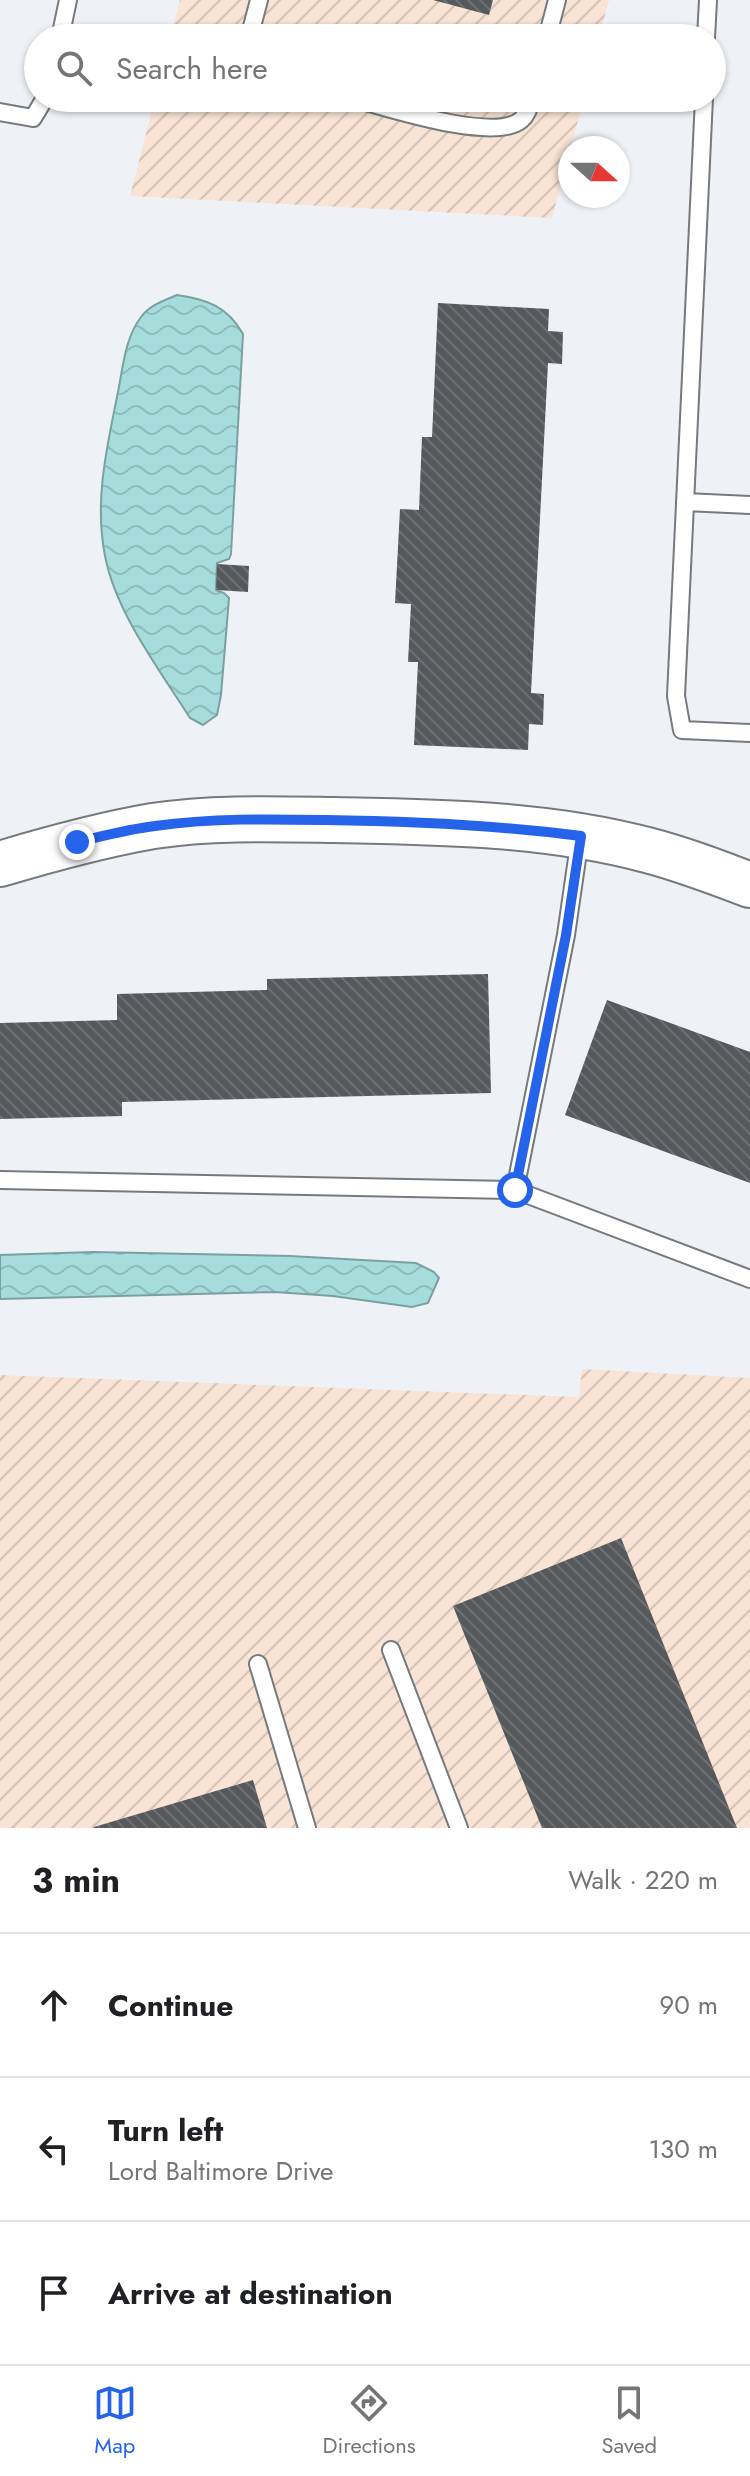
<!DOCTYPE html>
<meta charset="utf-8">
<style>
body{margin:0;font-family:Jost,sans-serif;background:#f6f6f6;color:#202124}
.compass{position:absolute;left:558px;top:136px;width:72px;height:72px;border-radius:50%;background:#fff;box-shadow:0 2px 6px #0004;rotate:111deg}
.stop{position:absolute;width:24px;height:24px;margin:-18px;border:6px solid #2563eb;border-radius:50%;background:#fff}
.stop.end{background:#2563eb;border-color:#fff;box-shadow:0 2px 8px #0008}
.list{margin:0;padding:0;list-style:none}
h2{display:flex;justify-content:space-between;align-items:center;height:104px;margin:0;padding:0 32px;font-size:34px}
h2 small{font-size:26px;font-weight:400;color:#757577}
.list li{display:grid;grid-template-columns:52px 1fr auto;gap:24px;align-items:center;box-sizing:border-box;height:144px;padding:0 32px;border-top:2px solid #e0e0e0}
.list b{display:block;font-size:30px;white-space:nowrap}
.list p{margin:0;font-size:26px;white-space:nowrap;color:#757577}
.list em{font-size:26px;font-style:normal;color:#757577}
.icon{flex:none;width:44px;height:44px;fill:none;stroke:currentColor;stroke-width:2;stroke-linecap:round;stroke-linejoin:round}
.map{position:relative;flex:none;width:750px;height:1828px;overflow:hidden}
.search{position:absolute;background:#fff;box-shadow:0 2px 6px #0004;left:24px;right:24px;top:24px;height:88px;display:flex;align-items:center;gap:20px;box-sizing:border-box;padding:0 28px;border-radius:44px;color:#757577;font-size:30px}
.sheet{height:536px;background:#fff}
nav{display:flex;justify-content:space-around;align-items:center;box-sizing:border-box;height:112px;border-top:2px solid #e0e0e0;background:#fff;font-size:22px;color:#757577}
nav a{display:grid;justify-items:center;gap:4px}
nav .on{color:#2563eb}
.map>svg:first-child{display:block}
</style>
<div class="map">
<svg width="750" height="1828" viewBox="0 0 750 1828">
<defs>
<pattern id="industrial-furrows" width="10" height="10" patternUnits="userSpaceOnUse" patternTransform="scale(2)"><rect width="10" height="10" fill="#f8e3d5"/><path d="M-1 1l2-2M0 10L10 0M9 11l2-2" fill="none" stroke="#d4c2b6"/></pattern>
<pattern id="water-waves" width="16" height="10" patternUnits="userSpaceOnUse" patternTransform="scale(2)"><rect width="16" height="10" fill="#a6dcdc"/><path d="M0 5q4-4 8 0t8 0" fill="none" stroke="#8ebcbc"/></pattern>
<pattern id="building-back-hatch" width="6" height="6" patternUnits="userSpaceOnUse" patternTransform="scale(2)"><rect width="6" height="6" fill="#55595c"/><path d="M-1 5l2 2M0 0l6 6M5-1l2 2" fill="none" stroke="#6e7173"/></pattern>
</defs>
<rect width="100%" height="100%" fill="#eef2f6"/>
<path fill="url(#industrial-furrows)" d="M180,0H609L599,38H170Z
M155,98H584L552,218L130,196Z
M582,1369L750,1378V1828H0V1375L579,1397Z"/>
<path fill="url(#water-waves)" stroke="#7aa0a1" stroke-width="2" d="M177,295C207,299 228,307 243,334L231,554L229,559L217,563L216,590L224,593L229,598L221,695L217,715L203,725L190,718C159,669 116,613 105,556C94,500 107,447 118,392C123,367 125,338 141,317C150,305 163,301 177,295Z
M93,1252L290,1256L416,1263L434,1272L439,1278L428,1303L412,1307L333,1296L275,1292L0,1299V1255Z"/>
<path fill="url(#building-back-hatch)" d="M433,0H493L489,15Z
M462,32L480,37V38H461Z
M438,303L549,309L548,331L563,332L562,364L548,363L531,693L544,694L543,725L529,724L528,750L414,745L418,662H408L411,604L395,603L400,509L419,510L422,437H432Z
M217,564L249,566L248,592L216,590Z
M488,974L491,1093L122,1102V1116L0,1119V1023L117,1020V994L267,990V979Z
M607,1000L750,1052V1183L565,1115Z
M621,1538L737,1828H542L453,1606Z
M253,1780L267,1828H94V1827Z"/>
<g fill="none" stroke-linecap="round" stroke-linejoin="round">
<g stroke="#767a7d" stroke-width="20">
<path id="service" d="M60,38L68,0
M249,38L259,0
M547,38L557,0
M706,38L708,0
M352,98C386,107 494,143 521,120C527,115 530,105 531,98
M704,98L676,696L682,730L750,733
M0,112L33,118L45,98
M685,502L750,505
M0,1180L515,1190L750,1279
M515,1190L566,935L580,838
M391,1650L459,1828
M258,1664L307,1828"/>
</g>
<g stroke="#767a7d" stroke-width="48">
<path id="secondary" d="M0,864C50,849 101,835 153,826C212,817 274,819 334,820C438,822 545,823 647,850C682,859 716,872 750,885"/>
</g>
<use href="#service" stroke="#fff" stroke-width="16"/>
<use href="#secondary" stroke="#fff" stroke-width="44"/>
</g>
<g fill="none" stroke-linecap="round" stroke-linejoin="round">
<path stroke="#2563eb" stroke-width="10" d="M77,842C103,836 129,829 155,826C211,818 269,819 325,820C411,821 495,825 581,836L566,935L515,1190"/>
</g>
</svg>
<svg class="compass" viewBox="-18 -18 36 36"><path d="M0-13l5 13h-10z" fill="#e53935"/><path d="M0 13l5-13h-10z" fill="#757577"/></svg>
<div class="stop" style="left:515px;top:1190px"></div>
<div class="stop end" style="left:77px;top:842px"></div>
<div class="search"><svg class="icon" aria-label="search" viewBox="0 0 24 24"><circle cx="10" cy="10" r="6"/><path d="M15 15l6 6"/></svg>Search here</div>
</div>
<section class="sheet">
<h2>3 min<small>Walk · 220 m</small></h2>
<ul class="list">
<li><svg class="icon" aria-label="ahead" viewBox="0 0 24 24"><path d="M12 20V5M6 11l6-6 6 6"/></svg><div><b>Continue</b></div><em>90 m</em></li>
<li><svg class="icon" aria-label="left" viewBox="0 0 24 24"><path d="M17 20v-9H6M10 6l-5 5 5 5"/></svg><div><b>Turn left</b><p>Lord Baltimore Drive</p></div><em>130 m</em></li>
<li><svg class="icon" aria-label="arrive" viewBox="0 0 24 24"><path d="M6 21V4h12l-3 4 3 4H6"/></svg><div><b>Arrive at destination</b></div></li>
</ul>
</section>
<nav>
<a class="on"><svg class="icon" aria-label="map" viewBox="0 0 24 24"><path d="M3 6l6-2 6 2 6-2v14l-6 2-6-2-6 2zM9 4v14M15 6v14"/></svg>Map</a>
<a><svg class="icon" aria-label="directions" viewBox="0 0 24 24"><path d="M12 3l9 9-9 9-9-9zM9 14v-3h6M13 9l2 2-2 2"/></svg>Directions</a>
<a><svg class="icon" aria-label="saved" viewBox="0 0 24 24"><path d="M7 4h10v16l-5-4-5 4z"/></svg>Saved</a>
</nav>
